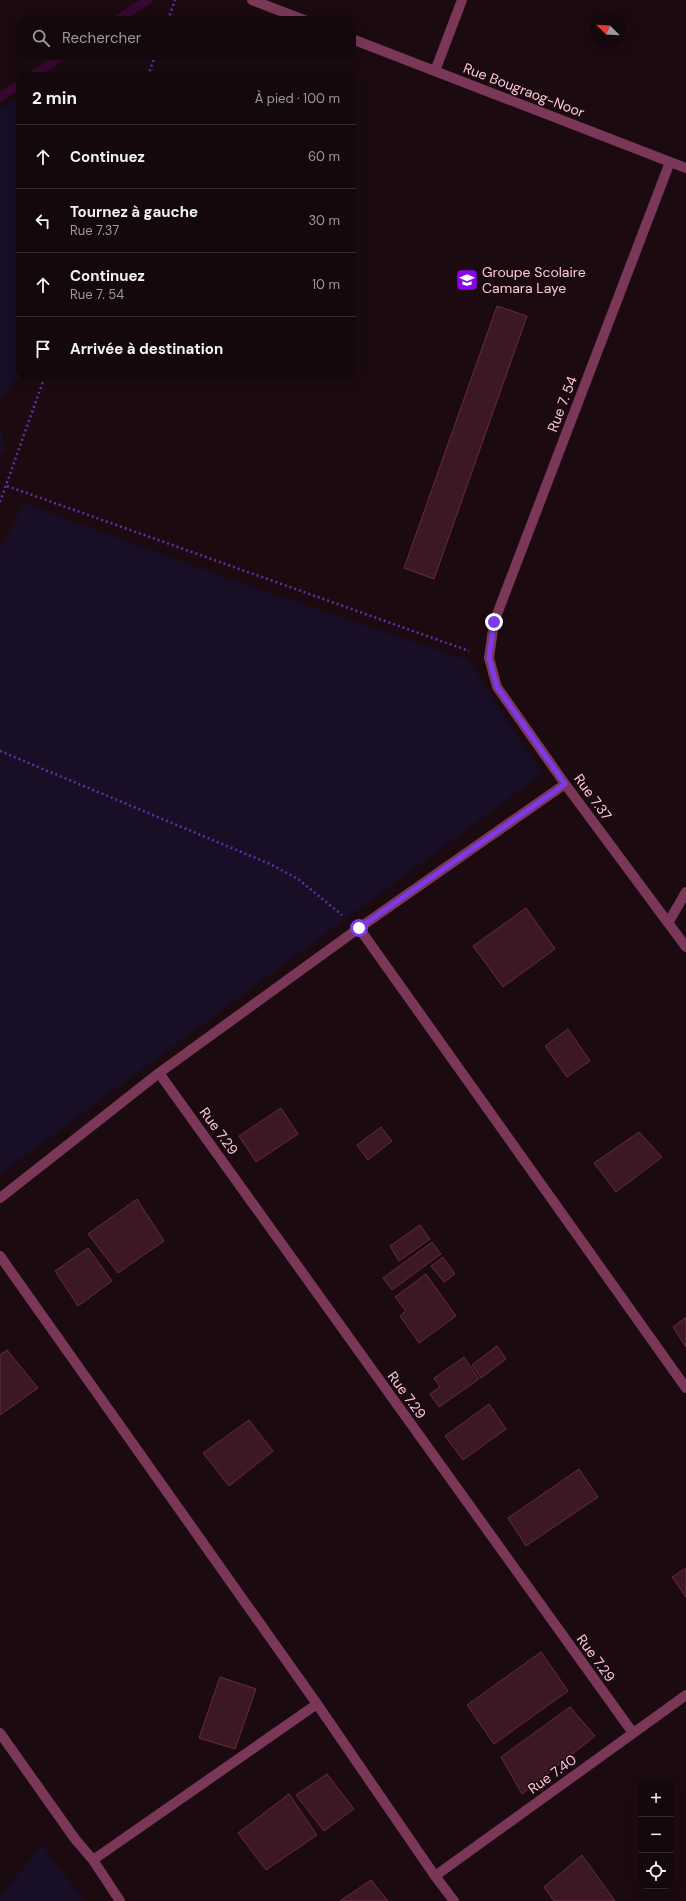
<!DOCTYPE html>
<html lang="fr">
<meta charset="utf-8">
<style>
body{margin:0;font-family:"DM Sans",sans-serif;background:#21161b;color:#f1f3f6}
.controls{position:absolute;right:12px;bottom:12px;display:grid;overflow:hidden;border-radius:8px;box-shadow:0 4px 16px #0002}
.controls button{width:36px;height:36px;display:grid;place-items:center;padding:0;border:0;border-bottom:1px solid #33292e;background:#14080d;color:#f1f3f6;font:20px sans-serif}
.compass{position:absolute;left:590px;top:12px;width:36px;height:36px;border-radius:50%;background:#14080d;box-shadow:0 4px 16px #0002;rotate:294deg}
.stop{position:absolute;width:12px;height:12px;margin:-9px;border:3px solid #7c3aed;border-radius:50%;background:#fff}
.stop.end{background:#7c3aed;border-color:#fff;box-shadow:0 1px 4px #0008}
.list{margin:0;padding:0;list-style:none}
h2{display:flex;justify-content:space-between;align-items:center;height:52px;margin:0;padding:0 16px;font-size:17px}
h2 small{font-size:13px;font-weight:400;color:#9d9a9d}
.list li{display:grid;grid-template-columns:26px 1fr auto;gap:12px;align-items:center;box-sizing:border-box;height:64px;padding:0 16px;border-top:1px solid #33292e}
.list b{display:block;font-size:15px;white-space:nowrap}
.list p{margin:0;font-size:13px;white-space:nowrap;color:#9d9a9d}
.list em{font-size:13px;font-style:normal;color:#9d9a9d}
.icon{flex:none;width:22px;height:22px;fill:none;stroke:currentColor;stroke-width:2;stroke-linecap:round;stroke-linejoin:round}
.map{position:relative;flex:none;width:686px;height:1901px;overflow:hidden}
.search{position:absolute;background:#14080d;box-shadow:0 4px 16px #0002;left:16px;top:16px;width:340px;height:44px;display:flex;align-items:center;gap:10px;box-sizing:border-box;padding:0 14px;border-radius:12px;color:#9d9a9d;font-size:15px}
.panel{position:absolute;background:#14080d;box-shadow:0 4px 16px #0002;left:16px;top:72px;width:340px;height:308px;border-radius:12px}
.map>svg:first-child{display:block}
</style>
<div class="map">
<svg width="686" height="1901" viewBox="0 0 686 1901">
<rect width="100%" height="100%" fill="#1b0b11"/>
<path fill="#180e25" d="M20,95V376L0,399V108Z
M0,423L5,451L0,455Z
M24,503L240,583L468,660L542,774L0,1174V549Z
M42,1845L84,1901H0V1897Z"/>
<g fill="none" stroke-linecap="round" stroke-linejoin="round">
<path stroke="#370931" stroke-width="9" d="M117,20L148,0
M32,76L62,56
M0,97L20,84"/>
</g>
<path fill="#3c1823" stroke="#682a3e" d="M497,306L527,316L434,579L404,568Z
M526,908L555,949L503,987L473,946Z
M568,1029L590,1061L567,1077L545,1046Z
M281,1108L298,1134L256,1162L239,1136Z
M381,1127L392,1141L368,1160L357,1145Z
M639,1132L662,1157L616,1192L594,1163Z
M137,1199L164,1241L118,1273L88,1234Z
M420,1225L430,1239L399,1261L390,1246Z
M432,1242L441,1254L392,1290L383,1278Z
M88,1248L112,1281L78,1306L55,1271Z
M443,1257L455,1274L444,1282L431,1266Z
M426,1274L456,1316L419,1343L400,1316L406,1311L395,1297Z
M686,1317V1347L673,1327Z
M497,1346L506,1359L481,1378L472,1365Z
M7,1350L38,1388L0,1415V1355Z
M464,1357L479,1379L439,1407L430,1394L440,1387L434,1378Z
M489,1404L506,1429L463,1460L445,1436Z
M249,1420L273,1451L229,1486L203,1453Z
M579,1469L598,1497L526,1546L508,1518Z
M686,1568V1597L672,1577Z
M541,1652L568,1691L494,1744L467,1705Z
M220,1677L256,1689L235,1749L199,1738Z
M570,1707L595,1736L522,1794L501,1757Z
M327,1774L354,1809L324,1831L296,1795Z
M289,1794L317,1835L266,1870L238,1833Z
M582,1855L615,1901H554L544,1887Z
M371,1880L388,1901H340Z"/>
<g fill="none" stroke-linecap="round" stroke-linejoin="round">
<path stroke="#622eaa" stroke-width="2.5" stroke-dasharray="2 3" stroke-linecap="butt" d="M168,20L175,0
M148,76L155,56
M7,486L469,651
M0,502L45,376
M0,751L270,864L298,879L342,915"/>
<path stroke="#7a3757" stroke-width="10" d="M252,0L304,20
M352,39L686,168
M435,71L462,0
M670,162L494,622L489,658L497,687L565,784L686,947
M668,923L686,892
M359,928L686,1388
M159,1073L633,1733
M0,1198L159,1073L359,928L565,784
M0,1256L317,1704L435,1876L454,1901
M0,1733L75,1839L93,1860L120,1901
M93,1860L317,1704
M435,1876L686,1695"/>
</g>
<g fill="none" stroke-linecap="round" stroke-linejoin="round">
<path stroke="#7c3aed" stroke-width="5" d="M359,928L565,784L497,687L489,658L494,622"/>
</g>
<defs>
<g id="school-square" transform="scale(1.15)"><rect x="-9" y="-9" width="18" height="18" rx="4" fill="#8a04ec" stroke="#1b0b11"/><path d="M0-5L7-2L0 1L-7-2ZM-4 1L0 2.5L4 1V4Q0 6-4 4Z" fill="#fff"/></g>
</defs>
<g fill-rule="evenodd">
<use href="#school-square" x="467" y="280"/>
</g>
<g text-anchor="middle" stroke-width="3" stroke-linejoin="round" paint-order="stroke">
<g font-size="14" fill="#fec7dd" stroke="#1b0b11">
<text transform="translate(524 90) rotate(21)" y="5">Rue Bougraog-Noor</text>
<text transform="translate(562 404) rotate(-69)" y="5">Rue 7. 54</text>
<text transform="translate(593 797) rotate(54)" y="5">Rue 7.37</text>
<text transform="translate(219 1131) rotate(54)" y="5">Rue 7.29</text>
<text transform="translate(407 1395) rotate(54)" y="5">Rue 7.29</text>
<text transform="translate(596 1658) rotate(54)" y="5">Rue 7.29</text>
<text transform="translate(552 1774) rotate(-36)" y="5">Rue 7.40</text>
</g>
<g font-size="14" fill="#fec7dd" stroke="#1b0b11" text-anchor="start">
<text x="482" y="277">Groupe Scolaire<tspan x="482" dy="16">Camara Laye</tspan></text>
</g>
</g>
</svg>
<div class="controls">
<button>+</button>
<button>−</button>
<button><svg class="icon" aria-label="locate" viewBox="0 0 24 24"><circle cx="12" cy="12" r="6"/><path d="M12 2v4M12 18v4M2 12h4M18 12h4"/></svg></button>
</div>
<svg class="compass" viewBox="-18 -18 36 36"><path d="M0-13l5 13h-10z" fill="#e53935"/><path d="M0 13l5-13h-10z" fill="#9d9a9d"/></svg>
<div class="stop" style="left:359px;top:928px"></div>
<div class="stop end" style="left:494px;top:622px"></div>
<div class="search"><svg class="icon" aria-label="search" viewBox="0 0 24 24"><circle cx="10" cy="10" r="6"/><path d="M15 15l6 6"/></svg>Rechercher</div>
<section class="panel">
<h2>2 min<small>À pied · 100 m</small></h2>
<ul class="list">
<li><svg class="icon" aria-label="ahead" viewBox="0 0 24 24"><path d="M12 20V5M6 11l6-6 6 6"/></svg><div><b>Continuez</b></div><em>60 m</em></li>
<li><svg class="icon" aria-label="left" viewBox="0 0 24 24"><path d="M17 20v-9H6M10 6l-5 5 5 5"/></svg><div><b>Tournez à gauche</b><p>Rue 7.37</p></div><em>30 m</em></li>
<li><svg class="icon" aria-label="ahead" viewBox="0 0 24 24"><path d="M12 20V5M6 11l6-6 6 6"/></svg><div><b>Continuez</b><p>Rue 7. 54</p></div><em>10 m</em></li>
<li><svg class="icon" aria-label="arrive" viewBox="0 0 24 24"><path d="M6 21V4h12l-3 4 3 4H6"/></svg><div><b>Arrivée à destination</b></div></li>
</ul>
</section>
</div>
